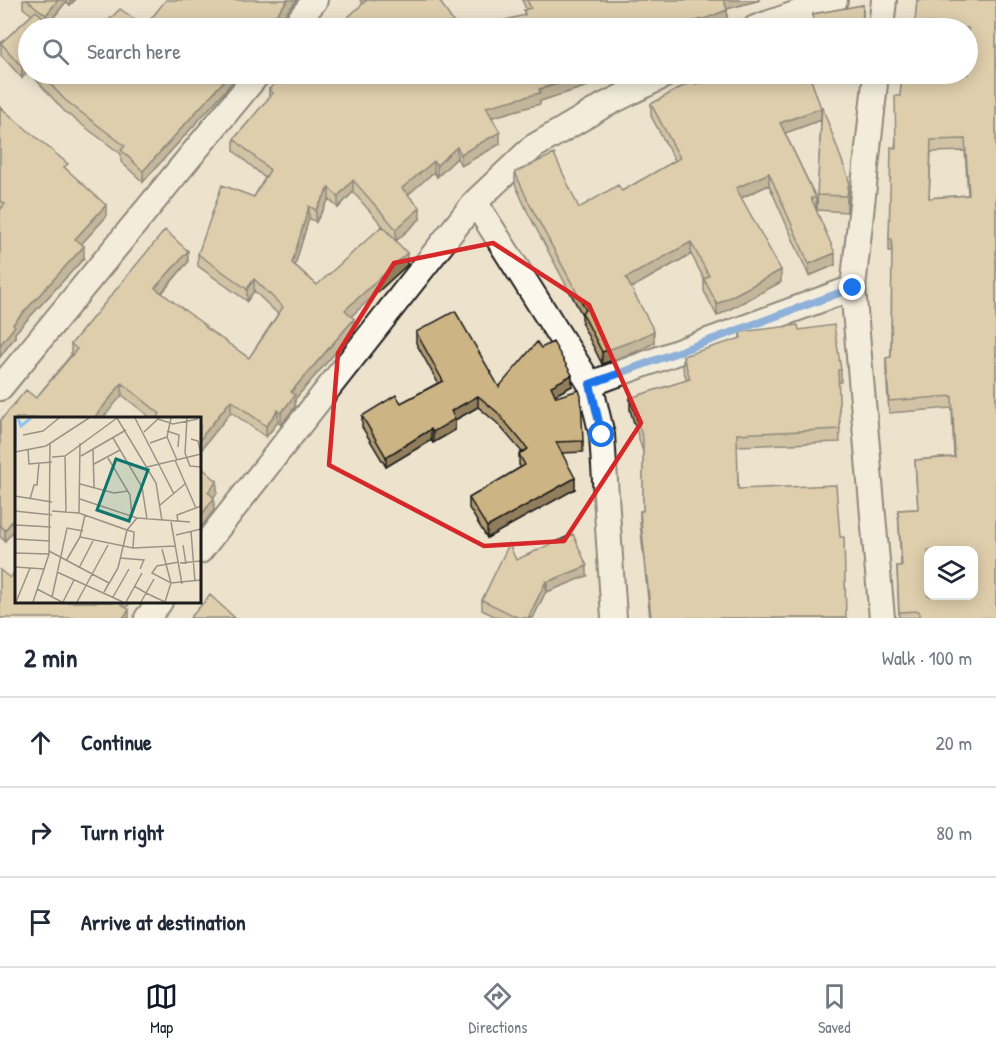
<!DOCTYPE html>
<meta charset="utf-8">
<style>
body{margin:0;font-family:"Patrick Hand",sans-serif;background:#f6f6f7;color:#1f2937}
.controls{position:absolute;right:18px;bottom:18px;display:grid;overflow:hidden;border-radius:12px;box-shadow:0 3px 15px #0003}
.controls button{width:54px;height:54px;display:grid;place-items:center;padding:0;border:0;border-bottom:2px solid #e0e1e3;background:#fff;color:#1f2937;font:30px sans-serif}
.stop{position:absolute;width:18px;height:18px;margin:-14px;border:4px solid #1a73e8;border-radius:50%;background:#fff}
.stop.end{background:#1a73e8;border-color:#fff;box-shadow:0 2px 6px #0008}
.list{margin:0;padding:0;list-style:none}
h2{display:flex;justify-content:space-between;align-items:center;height:78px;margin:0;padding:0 24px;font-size:26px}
h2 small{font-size:20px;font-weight:400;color:#747a83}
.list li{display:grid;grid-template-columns:39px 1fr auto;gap:18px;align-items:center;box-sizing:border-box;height:90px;padding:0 24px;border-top:2px solid #e0e1e3}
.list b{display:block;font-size:22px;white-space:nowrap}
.list em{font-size:20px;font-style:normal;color:#747a83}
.icon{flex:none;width:33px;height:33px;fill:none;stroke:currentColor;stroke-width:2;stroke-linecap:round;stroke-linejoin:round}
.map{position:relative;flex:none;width:996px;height:618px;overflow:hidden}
.search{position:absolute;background:#fff;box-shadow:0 3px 15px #0003;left:18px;right:18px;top:18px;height:66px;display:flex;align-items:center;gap:15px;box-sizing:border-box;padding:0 21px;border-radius:33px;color:#747a83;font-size:22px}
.sheet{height:348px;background:#fff}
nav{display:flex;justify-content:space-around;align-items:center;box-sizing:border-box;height:84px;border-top:2px solid #e0e1e3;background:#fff;font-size:16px;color:#747a83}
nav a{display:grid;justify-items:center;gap:3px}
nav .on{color:#111827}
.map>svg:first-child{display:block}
</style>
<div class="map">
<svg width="996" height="618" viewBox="0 0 996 618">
<rect width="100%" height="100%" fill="#ede3cd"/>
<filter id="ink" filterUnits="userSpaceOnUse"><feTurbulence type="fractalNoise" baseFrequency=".0167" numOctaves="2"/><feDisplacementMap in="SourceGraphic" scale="12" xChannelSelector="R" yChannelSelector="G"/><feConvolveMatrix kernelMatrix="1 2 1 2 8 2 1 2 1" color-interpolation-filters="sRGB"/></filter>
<g filter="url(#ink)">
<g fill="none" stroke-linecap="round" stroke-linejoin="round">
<g stroke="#1c1c1c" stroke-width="28">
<path id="minor" d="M293,28L315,0
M755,28L835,0
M881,28L884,0
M876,74L853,288L882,618
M475,202L590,384L602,435L614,618
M590,384L853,288
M0,388L258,74
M200,551L475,202L533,147L603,106L667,74
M147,618L160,602"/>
</g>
<use href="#minor" stroke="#fbf7ec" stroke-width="24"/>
</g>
<path fill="#b09b72" stroke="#1c1c1c" stroke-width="1.5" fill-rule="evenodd" d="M23,0H75L70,5L66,2L49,23L28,28L22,78L1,55V43L32,15L23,8Z
M360,0H439L363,5Z
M522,0H760L727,9V21L524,15V10L526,9Z
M917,0H996V618H899L897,566H901L898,510L918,509L915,460L954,457L952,408L889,413L886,370V358L891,357L892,251H889V239L895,148L900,96L968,74V28H915ZM965,151L968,195L929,198L931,152Z
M863,5V28H813V14Z
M31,74H239L224,92L143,182L121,162V154L65,112Z
M718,74H809L821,117L849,196L847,212L817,210L821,120L785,133L816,198V209L835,265L809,276L769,185L741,198L781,282L717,316L704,291V279L691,254L631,288L654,343L638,351L602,364L582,324V315L528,213L515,184V172L579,208L622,191L675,161L651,116V104Z
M591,78V85L540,101V104L491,117L500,144L461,166L457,158L437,177L434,172L408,194L420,219L396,241L353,192L338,208L329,199L316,222L309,218L295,265L317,285L407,265L351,316L354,331L295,399V407L281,425L278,422L266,437L231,412L204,446L200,453V418H151L122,395L16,418L5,541L0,537V421L36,398L71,355V344L188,262L162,293L206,328L249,358L278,314L254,291L247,301L198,266V254L254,197L265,178L234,151V139L269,98V89Z
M0,107L68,171L106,217L81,244L84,258L15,333V337L0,357Z
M799,330L841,370V382H838L840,442L737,446L738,489L846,618H650L640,523V511H643V452L630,410V398L687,380L683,369V356L740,339V332Z
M416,332L499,387L541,348L572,386L555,395L583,441V452L562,453L575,489L487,538L469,508V498L521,467L519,465V454L522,452L497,423L478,407L455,420V430L433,443L431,440L386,467L362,427V416L401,403L438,383L416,343Z
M516,560L587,576L547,592L546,591L533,618H498L482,610V600Z"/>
<path fill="#907e5c" stroke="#1c1c1c" stroke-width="1.5" d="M58,0H66V2L46,26V15Z
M70,0H75L70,5Z
M288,0H297L274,28H265Z
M723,0H760L723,10Z
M727,10V21L710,28H668Z
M28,61V72L22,78V67Z
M230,74H239L224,92L143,182V171Z
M588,74H606L591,78V85L540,101V104L486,119V107Z
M821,108V120L780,135V123Z
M500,132V144L461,166V154Z
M457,147V158L437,177V165Z
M434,161V172L402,200V188Z
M769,173V185L736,200V188Z
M353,180V192L338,208V196Z
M849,180V196L847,212V196Z
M329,188V199L316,222V210Z
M106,205V217L75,251V239Z
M309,206V218L292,275V263Z
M420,208V219L396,241V229Z
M691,242V254L626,291V278Z
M84,246V258L15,333V337L0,357V345L13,324Z
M188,251V262L155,300V288Z
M407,253V265L345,322V310Z
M835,253V265L809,276V264Z
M781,270V282L717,316V304Z
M254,279V291L247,301V289Z
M354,319V331L295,399V407L281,425V413L291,392Z
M654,331V343L638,351L602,364V352Z
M572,375V386L551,397V386Z
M122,383V395L103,418H94Z
M478,396V407L455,420V430L433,443V432L451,411Z
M231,400V412L204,446L200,453V441L204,434Z
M278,410V422L266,437V426Z
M431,429V440L386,467V457Z
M575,478V489L487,538V527Z
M217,481V493L208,504V492Z
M214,498V510L200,529V517Z
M16,516V528L5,541V530Z
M587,566V576L547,592V582Z
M546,581V591L533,618H528Z
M122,602H131L121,615V604Z
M129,610V618H123Z"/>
<path fill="#cdb484" stroke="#1c1c1c" stroke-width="1.5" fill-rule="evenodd" d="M27,0H58L46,15Z
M166,0H288L265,28H101L120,9L145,26Z
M367,0H439L457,28H336Z
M527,0H724L727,10L707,18L668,28H474L525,15L524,10L531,8Z
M917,0H996V618H919V611L899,612L897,566H902L898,510L918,509L915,460L955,457L952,396L889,401L886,358L891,357L892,239H889L891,147L896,148L895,96H900L902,74H968V28H960L961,26L915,22ZM965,139L969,195L929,198L931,140ZM928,550H974V596H928Z
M863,5L862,28H815L813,14Z
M36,11L55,28H28V61L22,67L1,43Z
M41,74H230L143,171L121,150L125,146L65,100Z
M286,74H588L539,89L540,93L486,107L500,132L461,154L457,147L437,165L434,161L402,188L420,208L396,229L353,180L338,196L329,188L316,210L309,206L292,263L317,285L382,226L407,253L345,310L354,319L291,392L295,395L281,413L278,410L266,426L231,400L204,434L200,441V418H157L160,414L122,383L94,418H16V516L5,530L0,525V421L26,390L36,398L77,349L71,344L165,230L188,251L155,288L206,326L205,327L249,358L283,307L254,279L247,289L198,254L222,185L254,197L270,170L234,139L273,93L269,89Z
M718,74H809L821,108L780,123L816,198H811L835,253L809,264L769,173L736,188L781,270L717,304L704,279L709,276L691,242L626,278L654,331L638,339L602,352L582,312L586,310L528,201L515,172L554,154L579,208L618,185L622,191L680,158L651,104L694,80L696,84Z
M822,106L849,180L847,196L817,195Z
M0,107L68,164L64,167L106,205L75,239L84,246L13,324L15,326L0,345V210L5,204L0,200Z
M455,311L499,387L537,342L541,348L553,342L572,375L551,386L556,397L579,390L581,396L583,441L556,442L575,478L487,527L469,498L525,465L519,454L528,449L497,412L478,396L451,411L455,419L433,432L431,429L386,457L362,416L396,395L401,403L443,381L416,332Z
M798,325L799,330L834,325L841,370H838L840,429L737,434L738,489L836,485L840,537H844L846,618H651L640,511H643V439L630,398L690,379L683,356L741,338L740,332Z
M200,466L217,481L208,492L214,498L200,517Z
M573,534L587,566L547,582L546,581L528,618H519L482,600L509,544L516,560Z
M0,570L10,578L16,570V602H122L121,604L129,610L123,618H0Z
M210,595L235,618H190Z"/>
</g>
<g fill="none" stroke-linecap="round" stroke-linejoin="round" filter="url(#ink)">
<path stroke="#1a73e8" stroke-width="8" d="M602,435L590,384L853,288"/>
</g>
<path d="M0 0H996V618H0ZM493,243L589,305L641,423L564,541L484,546L329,465L338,353L394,263Z" fill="#ede3cd" fill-opacity=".55" fill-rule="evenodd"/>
<path fill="none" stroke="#d62828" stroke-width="4.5" stroke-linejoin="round" d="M493,243L589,305L641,423L564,541L484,546L329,465L338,353L394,263Z"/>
<g transform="translate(15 417)">
<rect width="186" height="186" fill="#ede3cd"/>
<path fill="none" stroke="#90c3ed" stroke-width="3" d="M3,1L6,9L16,1M0,9V31"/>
<path fill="none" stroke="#999386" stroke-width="1.5" d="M102,1L141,66L147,104M120,1L159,77M156,1L152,20L162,43M172,1L170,36L175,49L186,50M143,2L158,7L183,2M152,14L164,18L163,30M129,15L144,1M8,18L28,14L44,1M98,21L127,70L132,102M176,22L183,24L186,37M135,26L152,20M78,32L79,70M13,33L14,47L37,45M0,35L31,29L74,1M50,39L51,95M66,39L111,13M37,40L50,39L102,1M93,41L115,78L117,99M160,43L181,91M79,47L105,33M132,50L186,37M65,67L99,76L113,74M0,79L37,85M15,82L19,68H22L24,46M65,82L122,101L175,105M145,88L170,67M0,94L37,98M37,94L64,96L112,113L122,101M64,96L65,26M70,98L65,120L118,131L160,129M156,105L167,167M163,105L162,98L186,89M0,108L36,110M176,114L180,165M161,118L186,112M0,122L35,124M168,128L171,147M147,132L156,166L150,185M34,134L94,166M0,136L34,137M105,141L129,143L125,152M51,144L65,120M164,145L142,149L137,156L156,166L186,163M165,146L186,144M0,150L30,152M64,151L78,124M42,155L108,185M119,169L131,176L139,162M22,172L47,185M89,175L103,151L112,113L119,115L118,131M37,180L52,111L68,114M98,180L114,152M1,185L15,151M18,185L34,137L35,26M48,185L59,163M62,185L93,128M111,185L127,156M126,185L131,176L150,185"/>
<path fill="#0f766e" fill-opacity="0.15" stroke="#0f766e" stroke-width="3" d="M101,42L133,53L114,104L82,93Z"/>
<rect width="186" height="186" fill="none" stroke="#1c1c1c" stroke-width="3"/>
</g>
</svg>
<div class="controls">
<button><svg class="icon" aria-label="layers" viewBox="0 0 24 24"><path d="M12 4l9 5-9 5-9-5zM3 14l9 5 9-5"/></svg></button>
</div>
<div class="stop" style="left:602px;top:435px"></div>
<div class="stop end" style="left:853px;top:288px"></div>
<div class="search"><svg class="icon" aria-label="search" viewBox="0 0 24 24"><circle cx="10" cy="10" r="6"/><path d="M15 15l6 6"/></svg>Search here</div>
</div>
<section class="sheet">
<h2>2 min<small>Walk · 100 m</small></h2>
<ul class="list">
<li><svg class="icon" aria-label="ahead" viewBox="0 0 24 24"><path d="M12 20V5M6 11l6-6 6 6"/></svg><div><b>Continue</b></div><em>20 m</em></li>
<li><svg class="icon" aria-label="right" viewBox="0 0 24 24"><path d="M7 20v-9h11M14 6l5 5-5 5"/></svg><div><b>Turn right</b></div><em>80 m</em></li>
<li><svg class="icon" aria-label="arrive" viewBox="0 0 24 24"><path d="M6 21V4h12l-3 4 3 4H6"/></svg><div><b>Arrive at destination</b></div></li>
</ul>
</section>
<nav>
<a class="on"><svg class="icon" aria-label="map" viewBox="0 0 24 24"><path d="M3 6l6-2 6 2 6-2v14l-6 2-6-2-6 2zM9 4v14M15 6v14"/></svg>Map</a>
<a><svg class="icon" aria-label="directions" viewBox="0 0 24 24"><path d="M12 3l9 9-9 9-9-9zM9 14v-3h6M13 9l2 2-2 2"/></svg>Directions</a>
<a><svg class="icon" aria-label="saved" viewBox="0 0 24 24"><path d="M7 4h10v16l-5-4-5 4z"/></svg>Saved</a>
</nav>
